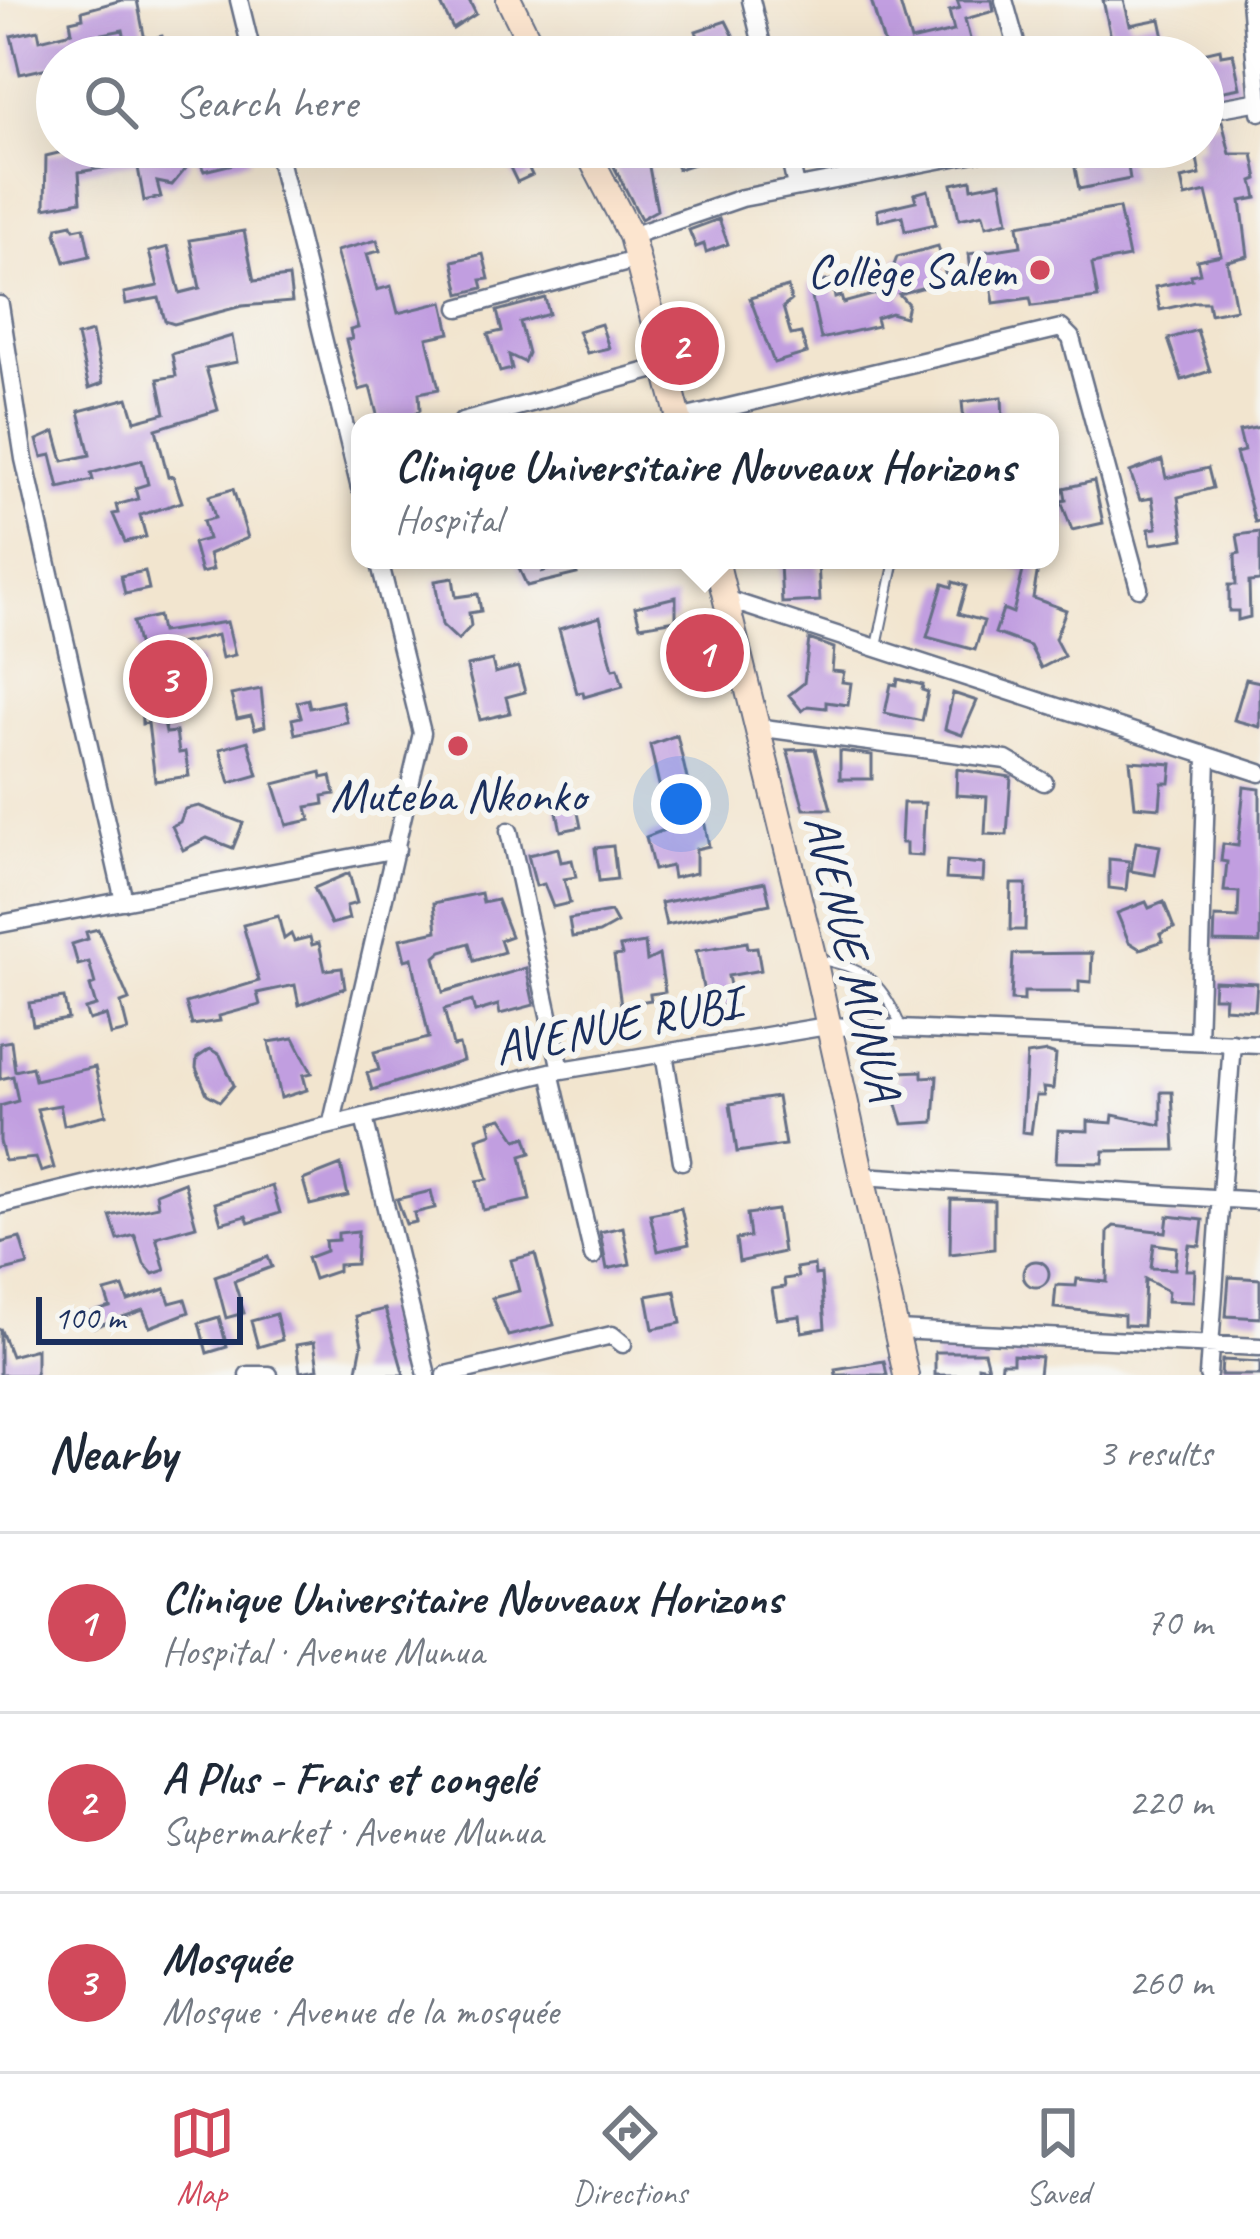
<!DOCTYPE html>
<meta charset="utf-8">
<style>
body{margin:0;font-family:Caveat,sans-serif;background:#f2f2f3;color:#1f2937}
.scale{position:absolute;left:36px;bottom:30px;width:207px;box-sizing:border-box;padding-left:12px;border:6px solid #1b2f5e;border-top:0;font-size:33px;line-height:42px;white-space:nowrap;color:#1b2f5e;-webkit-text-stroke:9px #f6f6f2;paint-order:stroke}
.you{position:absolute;left:681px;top:804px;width:42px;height:42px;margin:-30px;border:9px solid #fff;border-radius:50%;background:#1a73e8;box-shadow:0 0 0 18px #1a73e833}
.badge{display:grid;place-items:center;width:78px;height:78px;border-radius:50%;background:#d1495b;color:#fff;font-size:39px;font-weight:700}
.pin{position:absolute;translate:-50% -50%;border:6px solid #fff;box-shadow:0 3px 12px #0006}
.popup{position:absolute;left:351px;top:413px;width:708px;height:156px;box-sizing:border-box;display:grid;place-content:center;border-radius:24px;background:#fff;filter:drop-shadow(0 3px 9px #0005);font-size:39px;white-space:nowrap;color:#747a83}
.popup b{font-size:45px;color:#1f2937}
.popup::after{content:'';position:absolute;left:50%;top:100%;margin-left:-24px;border:24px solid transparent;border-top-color:#fff}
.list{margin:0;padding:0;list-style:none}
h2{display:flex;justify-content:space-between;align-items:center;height:156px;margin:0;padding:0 48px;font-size:51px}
h2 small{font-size:39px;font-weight:400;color:#747a83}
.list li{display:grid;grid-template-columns:78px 1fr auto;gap:36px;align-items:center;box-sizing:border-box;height:180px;padding:0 48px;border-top:3px solid #e0e1e3}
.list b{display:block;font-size:45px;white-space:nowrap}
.list p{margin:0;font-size:39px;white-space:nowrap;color:#747a83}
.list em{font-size:39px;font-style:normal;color:#747a83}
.icon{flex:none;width:66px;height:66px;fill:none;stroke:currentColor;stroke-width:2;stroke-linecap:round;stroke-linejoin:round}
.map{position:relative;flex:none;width:1260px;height:1375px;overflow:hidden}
.search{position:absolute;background:#fff;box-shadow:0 12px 48px #0002;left:36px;right:36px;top:36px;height:132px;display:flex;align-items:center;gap:30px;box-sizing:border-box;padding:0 42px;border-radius:66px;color:#747a83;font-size:45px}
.sheet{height:696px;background:#fff}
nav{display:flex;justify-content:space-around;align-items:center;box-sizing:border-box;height:168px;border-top:3px solid #e0e1e3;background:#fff;font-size:33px;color:#747a83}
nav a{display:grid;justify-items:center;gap:6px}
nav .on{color:#d1495b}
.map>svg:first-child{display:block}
</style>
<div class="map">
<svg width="1260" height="1375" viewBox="0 0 1260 1375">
<rect width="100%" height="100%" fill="#f6f6f2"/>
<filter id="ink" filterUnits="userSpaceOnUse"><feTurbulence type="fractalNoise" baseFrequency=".00833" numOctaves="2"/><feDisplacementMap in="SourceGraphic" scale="24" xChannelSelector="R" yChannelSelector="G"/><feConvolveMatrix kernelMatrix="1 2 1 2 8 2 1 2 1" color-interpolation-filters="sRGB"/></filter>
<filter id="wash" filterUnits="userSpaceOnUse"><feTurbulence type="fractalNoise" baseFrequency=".004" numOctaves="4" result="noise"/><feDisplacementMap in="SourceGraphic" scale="48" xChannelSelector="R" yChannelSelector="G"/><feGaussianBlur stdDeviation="2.7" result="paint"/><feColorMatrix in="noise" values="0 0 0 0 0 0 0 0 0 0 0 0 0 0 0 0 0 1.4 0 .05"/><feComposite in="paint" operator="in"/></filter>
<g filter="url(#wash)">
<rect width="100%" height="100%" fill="#f2e5cf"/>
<g id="blocks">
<path fill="#c19ee0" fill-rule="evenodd" d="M122,0H137L145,40L162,36L167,57H129L123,30L98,35L102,53L57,57V66L20,74L11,36L38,30L40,40L72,32L70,21L83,18L82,11Z
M439,0H469L476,14L453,29Z
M871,0H899L911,41L954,31L949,11L960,8L957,0H992L994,11L965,19L973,51L947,57H888Z
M1103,0H1124L1130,25L1160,19L1164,38L1114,52Z
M726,21L734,37L702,48L696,31Z
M1220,49L1221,55L1233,53L1240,88L1203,95V53Z
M1222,121L1230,154H1253L1258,179L1253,181L1257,198L1241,201L1248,256L1227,261L1236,309L1210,314L1208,302H1195L1160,310L1155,287L1192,279L1191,275L1200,273L1197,260L1221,255L1206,192L1185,197L1181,179L1200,175L1195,147H1203V125Z
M83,147H165L192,161L172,185L157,182L161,197L144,201L137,162L79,172L81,201L45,208L46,156Z
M193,147H246L250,160L204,171Z
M510,147H518L532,175L517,182L502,151Z
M604,147H627L635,163L647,156L657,210L641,219Z
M671,147H705L709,159L678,169Z
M1125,148L1130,179L1079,189L1073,157Z
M971,180L972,188L1001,182L1008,221L986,226L983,214L959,219L952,184Z
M928,190L936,224L905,231L902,216L879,221L877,210L916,201L914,194Z
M1119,208L1129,257L1092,264L1098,298L1032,306L1030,298L994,303L990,278L983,270L971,272L969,254L1021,246L1018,225Z
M719,219L728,244L706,252L704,244L696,247L689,230Z
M72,224L74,229L84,227L90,256L65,262L56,234L58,227Z
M244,231L254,281L289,277L292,302L242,306L174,324L165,321L159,298L126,304L124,293L158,286L149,252L168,247L180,293L200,288L190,240Z
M377,240L380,251L367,254L377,290L391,286L398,313L443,302L450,333L427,338L439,389L419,393L420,410L413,415L379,422L370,387L359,390L350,356L346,340L352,339L350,330L358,328L336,251Z
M938,246L947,281L899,294L908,304L905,317L891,313L876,318L878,326L821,339L809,284L832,280L835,298L841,296L843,303L884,292L897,257Z
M483,254L489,279L481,280L483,288L460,294L453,261Z
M788,287L791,301L783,307L791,335L801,333L807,353L774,363L750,298Z
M545,298L549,314L520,322L528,353L524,362L509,355L512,369L500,372L488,334L502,331L497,311Z
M601,324L609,348L587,353L578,331Z
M1197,330L1210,371L1182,380L1168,339Z
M92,332L103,383L89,388L77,336Z
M232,336L237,362L206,368L218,410L156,429L168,477L173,476L182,502L140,515L146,537L125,542L113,514L118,513L116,505L138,499L135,488L148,484L142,460L91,473L93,480L59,488L51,455L42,457L37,440L55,432L63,461L90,455L79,411L128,398L135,421L165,413L158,379L176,376L172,354Z
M1002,397L1003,422H964L962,402Z
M1260,427V521L1255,522L1236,453L1244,451L1239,431Z
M1162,460L1166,478L1208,468L1213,488L1178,497L1184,539L1151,544L1149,529L1157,528L1152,498L1140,500L1130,472Z
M1094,481L1103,523L1072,530L1061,501L1066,500L1064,488Z
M233,489L248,538L209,554L213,570L201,573L193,543L208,539L203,521L215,518L209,496Z
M1260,532V581L1249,582L1250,617L1238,620V611H1229V585H1236L1235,554L1240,553L1237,535Z
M515,560H553L544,571L574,563L577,574L527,586Z
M997,560L1039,562L1033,598L1066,610L1055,639L1064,656L1041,668L1030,646L995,633L1003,609L1013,613L1023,571Z
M818,561L820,601L782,603L780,563Z
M145,571L149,589L125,594L121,576Z
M453,578L456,597L478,594L481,611L469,613L471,626L458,640L442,625L435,581Z
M953,582L966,586L958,614L984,621L975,650L927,637L943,584L952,587Z
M676,597V620L640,626L635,607Z
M158,616L161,632L227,622L235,655L222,658L217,635L140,653L133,622Z
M600,617L613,669L618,668L623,686L584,697L583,692L577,693L559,629Z
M809,639L834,648L832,671L844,672L842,682L851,683L848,705L826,702V708L808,706L802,711L789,695L804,683Z
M199,660L200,702H160L166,733L176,732L179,753L185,752L189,776L155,781L148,723L142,724L140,661Z
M492,660L495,673L518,667L525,692L506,697L510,713L480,720L467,666Z
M898,679L923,685L922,690L928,692L922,721L885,713L891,684L897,685Z
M1246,679L1260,682V727L1234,720Z
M261,689L265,726L255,729L251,716L237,719L231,695Z
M953,693L977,701L962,735L945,729Z
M308,699L310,708L342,701L347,722L295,734L292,719L301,717L297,702Z
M677,735L688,783L660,789L650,745Z
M248,741L258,775L230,783L220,749Z
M815,749L821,772L831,809H804L787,750Z
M840,751L872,755V779H840Z
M1130,761L1172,764L1170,783H1162L1160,808L1135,806Z
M957,769L1011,777L1007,835L985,834L987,797L956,795Z
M321,772L322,778L331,776L335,794L323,796L324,804L307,807L310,820L287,825L274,784Z
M1244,787L1260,789V943L1214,942L1215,917L1238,918L1239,892L1224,891L1227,862L1221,861L1223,844L1238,846Z
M576,803L581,827L561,831L556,807Z
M903,803H925L922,856L906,855V843H901Z
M199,806L243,823L233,848L207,838L183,850L172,826L180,822L185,809Z
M703,815L709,846L696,849V873L673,878L671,866L654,870L646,837Z
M1136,842L1160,846L1155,875L1131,871Z
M613,846L617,879L599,881L595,848Z
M558,848L561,862L572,860L576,877L564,879L570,903L553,907L544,884L536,886L528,855Z
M1109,859L1129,861L1126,890L1109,888Z
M947,861L984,864L983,881L946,879Z
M349,873L357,903L346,906L349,919L331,924L314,888Z
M765,882L770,904L666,925L661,903Z
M1011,884H1026L1025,930H1010Z
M481,893L483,903L497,900L511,936L500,940L504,952L474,961L469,943L442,951L435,957L443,992L526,968L534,1005L500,1014L498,1005L475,1012L472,1001L444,1009L453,1046L459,1045L463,1061L372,1090L367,1073L379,1070L374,1052L429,1038L412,958L405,960L400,939L437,931L434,903Z
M1146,902L1149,908L1164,902L1174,928L1160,934L1163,941L1140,949L1129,942L1117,913Z
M611,912L617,923L599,933L572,937L569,919Z
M278,916L284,939L291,934L294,941L310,937L312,945L319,943L325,970L342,968L345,988L299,1005L295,985L257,993L260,1005L219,1016L220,1021L192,1025L186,1003L259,981L243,925Z
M98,929L129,1000L121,1003L128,1031L111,1035L106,1015L89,1020L85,1009L96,1006L90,986L95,984L89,962L78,965L72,944L88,939L86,932Z
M747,942L748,948L757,947L761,970L728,976L734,1004L707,1009L696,951Z
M645,943L647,961L659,955L665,992L650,994L651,1000L621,1005L614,956L622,955L620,947Z
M1092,953L1091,982L1079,981V992H1024V1001L1011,1000L1013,954Z
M1214,981L1257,983L1255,1010L1224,1008L1225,997H1213Z
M64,998L68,1019L33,1025L29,1003Z
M294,1038L312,1073L303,1075L307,1090L281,1098L269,1042Z
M11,1041L15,1071L32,1067L35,1080L95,1067L106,1115L64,1125L60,1105L37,1109L54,1168L41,1172L36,1158L5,1161L0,1141V1106L18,1101L13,1076L0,1079V1043Z
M210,1049L220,1055L234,1085L220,1101L207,1094L196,1068L197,1058Z
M1047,1052L1056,1055L1053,1089L1043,1088L1044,1096H1036L1031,1133L1022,1132L1027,1055Z
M922,1071V1077L937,1076L934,1122L903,1124L891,1085H900L899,1072Z
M1161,1092H1172L1175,1150L1104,1151L1103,1163L1056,1162L1058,1130L1088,1131V1121L1112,1123L1113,1115L1161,1125Z
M777,1097L785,1145L737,1152L730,1104Z
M502,1118L517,1140L526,1137L531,1153L521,1156L530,1200L483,1210L477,1181L488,1179L477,1138L492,1133L489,1121Z
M341,1165L348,1196L310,1205L303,1180Z
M184,1182L196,1226L156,1237L165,1270L153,1274L144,1264L135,1235L118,1240L110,1216L158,1206L156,1193Z
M272,1186L280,1213L249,1223L246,1216L221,1223L215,1203Z
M431,1191L435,1208L414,1213L416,1222L406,1224L397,1199Z
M951,1199L994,1200V1249L950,1254Z
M681,1208L689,1244L658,1251L650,1214Z
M777,1210L783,1252L739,1262L736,1239L750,1237L747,1214Z
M1168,1216L1203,1220L1200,1246L1189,1245L1186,1270H1195L1193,1302L1167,1301L1168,1291L1145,1279L1143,1326L1124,1325V1315L1054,1308L1056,1285L1076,1286L1077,1279L1107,1282L1108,1231L1114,1226L1166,1232ZM1154,1244L1177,1247L1175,1269L1151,1268Z
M623,1227L630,1264L607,1269L600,1232Z
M358,1231L356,1264L338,1265V1271L314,1279L307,1258L326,1251L325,1241L338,1240V1233Z
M20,1238L28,1265L0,1272V1243Z
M535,1254L554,1325L508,1336L492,1298L519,1291L511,1260Z
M268,1257L272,1267L234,1281L244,1313L226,1318L215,1276Z
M1023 1274a13 13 0 1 1 26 0a13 13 0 1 1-26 0Z
M814,1265L815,1275L821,1274L825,1328L802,1332L800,1316L777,1319L772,1289L785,1287L784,1279L798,1277L796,1268Z
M1229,1277L1260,1279V1318L1226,1316Z
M123,1287L128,1301L165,1289L170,1303L185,1299L189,1312L150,1327L143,1310L94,1327L90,1313L110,1307L105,1292Z
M675,1291L681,1323L653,1329L647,1296Z
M385,1309L404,1375H356L362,1344L356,1316Z
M276,1314L282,1340L258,1347L251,1321Z
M219,1317L227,1347L207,1353L199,1323Z
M0,1328L11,1356L36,1349V1375H0Z
M314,1342L318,1369L300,1372L296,1345Z
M935,1352H984L988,1368L978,1366V1375H935Z
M1013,1355L1041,1357L1039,1375H1000L1001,1363H1013Z
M1222,1360L1260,1362V1375H1221Z
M884,1361L887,1375H836L835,1369Z"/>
</g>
</g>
<g filter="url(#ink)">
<use href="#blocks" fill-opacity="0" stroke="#666f86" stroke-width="3"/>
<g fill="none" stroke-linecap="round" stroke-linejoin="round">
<g stroke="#666f86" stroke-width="12">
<path id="service" d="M877,646L895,560
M821,960C868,968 885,986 902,1029"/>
</g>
<g stroke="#666f86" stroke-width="21">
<path id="minor" d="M239,0L253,57
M751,0L765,57
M1004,0L1020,57
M1250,0L1260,112
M1203,111L1260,101
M276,147L360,488
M787,147L796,186
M631,236L742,198L1006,147
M0,305L24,459L124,901
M459,308L639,259
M679,419L1061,328L1071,338L1139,588
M462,422L666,366
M726,599L1260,773
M756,727L1006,760L1044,782
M509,831L561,1070
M0,924L397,849
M1198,1040L1207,758
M664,1053L682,1161
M550,1072L593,1256
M364,1118L427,1375
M332,1122L422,733L379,560
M862,1176L1260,1201
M0,1205L550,1072L827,1026L1260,1044
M896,1330L1260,1347
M248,1375H269
M446,1375L612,1335L623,1344
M1208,1375L1232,1042"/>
</g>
<g stroke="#666f86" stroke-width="28">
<path id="secondary" d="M509,0L537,57
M585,147L631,236L680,422
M716,560L814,959L906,1375"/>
</g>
<use href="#service" stroke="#fff" stroke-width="8"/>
<use href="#minor" stroke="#fff" stroke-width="16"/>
<use href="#secondary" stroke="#fce5cf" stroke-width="24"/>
</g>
</g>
<g fill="#d1495b" stroke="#f6f6f2" stroke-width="4.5">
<circle cx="1040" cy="270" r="12"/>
<circle cx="458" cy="746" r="12"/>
</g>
<g text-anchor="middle" stroke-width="12" stroke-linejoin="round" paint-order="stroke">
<g font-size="48" fill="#1b2f5e" stroke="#f6f6f2" text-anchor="end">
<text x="1016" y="287">Collège Salem</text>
<text x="458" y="811" text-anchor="middle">Muteba Nkonko</text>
</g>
<g font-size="48" fill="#1b2f5e" stroke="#f6f6f2">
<text transform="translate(854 957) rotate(77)" y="17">AVENUE MUNUA</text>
<text transform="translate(617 1024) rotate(-11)" y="17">AVENUE RUBI</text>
</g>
</g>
</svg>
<div class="scale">100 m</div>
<div class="you"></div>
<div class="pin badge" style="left:705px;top:653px">1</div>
<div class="popup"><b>Clinique Universitaire Nouveaux Horizons</b>Hospital</div>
<div class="pin badge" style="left:680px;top:346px">2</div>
<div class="pin badge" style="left:168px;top:679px">3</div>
<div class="search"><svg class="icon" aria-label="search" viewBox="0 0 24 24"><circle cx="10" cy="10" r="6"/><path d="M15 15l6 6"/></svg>Search here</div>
</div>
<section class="sheet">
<h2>Nearby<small>3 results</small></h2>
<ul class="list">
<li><span class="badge">1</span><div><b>Clinique Universitaire Nouveaux Horizons</b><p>Hospital · Avenue Munua</p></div><em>70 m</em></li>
<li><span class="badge">2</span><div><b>A Plus - Frais et congelé</b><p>Supermarket · Avenue Munua</p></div><em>220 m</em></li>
<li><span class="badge">3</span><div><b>Mosquée</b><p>Mosque · Avenue de la mosquée</p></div><em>260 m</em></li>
</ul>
</section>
<nav>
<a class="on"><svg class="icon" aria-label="map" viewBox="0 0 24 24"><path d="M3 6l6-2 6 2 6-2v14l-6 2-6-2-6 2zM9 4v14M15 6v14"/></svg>Map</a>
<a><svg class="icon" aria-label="directions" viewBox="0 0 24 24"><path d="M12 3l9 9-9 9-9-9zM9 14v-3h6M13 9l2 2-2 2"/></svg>Directions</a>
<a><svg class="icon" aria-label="saved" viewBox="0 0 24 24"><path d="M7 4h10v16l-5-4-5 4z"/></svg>Saved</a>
</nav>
